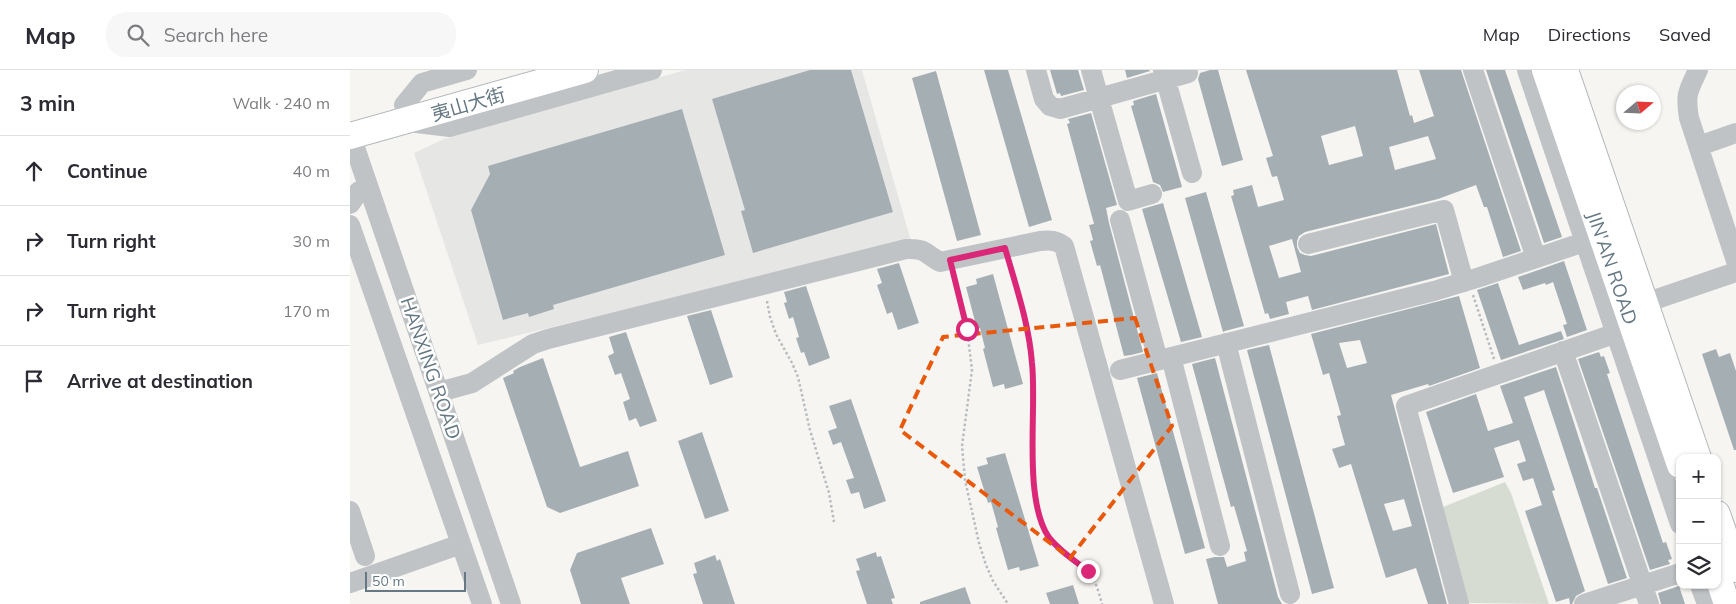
<!DOCTYPE html>
<meta charset="utf-8">
<style>
body{margin:0;font-family:Mulish,"Noto Sans SC",sans-serif;background:#f7f7f7;color:#2b2b33}
.controls{position:absolute;right:15px;bottom:15px;display:grid;overflow:hidden;border-radius:10px;box-shadow:0 1px 4px #0004}
.controls button{width:45px;height:45px;display:grid;place-items:center;padding:0;border:0;border-bottom:1px solid #e1e1e2;background:#fff;color:#2b2b33;font:25px sans-serif}
.compass{position:absolute;left:1266px;top:15px;width:45px;height:45px;border-radius:50%;background:#fff;box-shadow:0 1px 4px #0004;rotate:71deg}
.scale{position:absolute;left:15px;bottom:12px;width:101px;box-sizing:border-box;padding-left:5px;border:2px solid #657883;border-top:0;font-size:14px;line-height:18px;white-space:nowrap;color:#657883;-webkit-text-stroke:4px #fff;paint-order:stroke}
.stop{position:absolute;width:15px;height:15px;margin:-11px;border:4px solid #db2777;border-radius:50%;background:#fff}
.stop.end{background:#db2777;border-color:#fff;box-shadow:0 1px 5px #0008}
.list{margin:0;padding:0;list-style:none}
h2{display:flex;justify-content:space-between;align-items:center;height:65px;margin:0;padding:0 20px;font-size:21px}
h2 small{font-size:16px;font-weight:400;color:#7c7c81}
.list li{display:grid;grid-template-columns:32px 1fr auto;gap:15px;align-items:center;box-sizing:border-box;height:70px;padding:0 20px;border-top:1px solid #e1e1e2}
.list b{display:block;font-size:19px;white-space:nowrap}
.list em{font-size:16px;font-style:normal;color:#7c7c81}
.icon{flex:none;width:28px;height:28px;fill:none;stroke:currentColor;stroke-width:2;stroke-linecap:round;stroke-linejoin:round}
.map{position:relative;flex:none;width:1386px;height:534px;overflow:hidden}
header{display:flex;align-items:center;gap:30px;box-sizing:border-box;height:70px;padding:0 25px;background:#fff;border-bottom:1px solid #e1e1e2}
header strong{font-size:24px}
nav{display:flex;gap:28px;margin-inline-start:auto;font-size:18px}
.search{width:350px;height:45px;background:#f7f7f7;display:flex;align-items:center;gap:12px;box-sizing:border-box;padding:0 18px;border-radius:20px;color:#7c7c81;font-size:19px}
main{display:flex}
aside{flex:1;background:#fff}
.map>svg:first-child{display:block}
</style>
<header>
<strong>Map</strong>
<div class="search"><svg class="icon" aria-label="search" viewBox="0 0 24 24"><circle cx="10" cy="10" r="6"/><path d="M15 15l6 6"/></svg>Search here</div>
<nav><a>Map</a><a>Directions</a><a>Saved</a></nav>
</header>
<main>
<aside>
<h2>3 min<small>Walk · 240 m</small></h2>
<ul class="list">
<li><svg class="icon" aria-label="ahead" viewBox="0 0 24 24"><path d="M12 20V5M6 11l6-6 6 6"/></svg><div><b>Continue</b></div><em>40 m</em></li>
<li><svg class="icon" aria-label="right" viewBox="0 0 24 24"><path d="M7 20v-9h11M14 6l5 5-5 5"/></svg><div><b>Turn right</b></div><em>30 m</em></li>
<li><svg class="icon" aria-label="right" viewBox="0 0 24 24"><path d="M7 20v-9h11M14 6l5 5-5 5"/></svg><div><b>Turn right</b></div><em>170 m</em></li>
<li><svg class="icon" aria-label="arrive" viewBox="0 0 24 24"><path d="M6 21V4h12l-3 4 3 4H6"/></svg><div><b>Arrive at destination</b></div></li>
</ul>
</aside>
<div class="map">
<svg width="1386" height="534" viewBox="0 0 1386 534">
<rect width="100%" height="100%" fill="#f6f5f2"/>
<path fill="#e6e7e5" d="M335,0H512L561,171L128,275L64,83L94,69Z"/>
<path fill="#d7dcd3" d="M1155,412L1161,423L1199,534L1117,533L1093,437Z"/>
<path fill="#a5afb3" fill-rule="evenodd" d="M460,0H501L543,142L403,183L391,141L395,140L362,29Z
M634,0H658L702,150L679,157Z
M700,0H728L734,20L711,26L710,23L707,24Z
M775,0H799L800,1L777,8Z
M860,0H868L893,90L872,96L848,9L850,3Z
M896,0H1047L1060,46L1062,45L1064,53L1084,46L1069,0H1111L1171,181L1153,187L1137,137H1134L1126,115L1088,129L955,162L949,166L947,171V177L950,183L955,185L961,186L1086,154L1099,204L962,240L958,226L936,232L939,244L920,249L918,243L915,244L881,126L884,125L883,120L902,115L908,137L934,130L927,106L922,107L916,88L923,86ZM1005,56L1013,86L979,95L971,66ZM1078,66L1086,89L1045,100L1039,77ZM942,169L951,202L929,208L919,176Z
M1136,0H1155L1212,167L1194,173Z
M586,1L631,165L607,171L562,8Z
M806,24L832,117L813,122L810,115L803,112L781,36L784,35L783,31Z
M332,39L375,185L203,235L204,239L179,247L178,243L153,250L121,140L140,104L138,96Z
M741,43L767,135L756,138L759,153L793,282L781,285L774,286L750,195L747,196L740,171L743,170L739,155L744,154L717,54L720,53L718,49Z
M856,122L894,256L875,261L873,262L835,128Z
M813,133L852,267L831,272L792,139Z
M1214,191L1237,260L1217,267L1213,255L1217,254L1203,212L1196,215L1195,213L1173,220L1168,207Z
M549,193L569,253L548,260L542,242L537,244L527,215L532,213L527,199Z
M643,204L673,314L655,319L654,314L643,317L633,279L635,278L630,258L627,259L616,217L627,214L626,209Z
M1148,213L1169,275L1211,261L1214,269L1151,290L1127,220Z
M456,216L480,288L459,296L454,282L451,283L446,268L449,267L443,247L439,249L434,233L437,232L434,222Z
M1109,226L1130,298L1079,316L1078,314L1041,325L1097,534H1078L1066,498L1036,508L1001,394L989,398L982,379L995,375L987,346L991,345L979,303L973,305L961,264ZM1010,270L1017,293L997,298L989,273ZM1054,429L1062,456L1043,461L1034,434Z
M361,240L383,307L360,315L337,246Z
M276,262L307,351L290,357L286,348L279,351L273,332L280,329L271,303L265,305L258,286L264,283L259,267Z
M919,275L984,518L962,524L897,280Z
M1366,279L1369,287L1380,283L1386,301V380H1384L1352,284Z
M1249,282L1251,287L1254,286L1260,303L1257,304L1313,473L1316,472L1322,489L1318,490L1320,494L1300,500L1228,289Z
M193,288L230,397L278,381L289,416L210,443L197,437L153,308L164,303L163,301L170,297Z
M865,288L928,527L932,534H868L856,489L865,487H874L877,497L896,491L894,482L897,481L884,436L881,437L842,294Z
M1206,297L1245,418H1247L1277,508L1258,514L1194,320L1174,327L1205,420L1202,421L1235,521L1226,526L1222,534H1220L1219,528L1206,532L1175,441L1192,435L1183,408L1173,411L1167,394L1176,391L1169,370L1144,378L1154,407L1103,423L1076,342L1126,324L1138,361L1163,353L1150,316Z
M807,303L855,478L835,484L787,308Z
M501,329L536,431L514,439L509,422L501,424L496,410L504,408L491,372L483,375L478,361L487,358L479,336Z
M352,362L379,441L355,449L328,371Z
M655,383L689,496L670,501L669,497L658,500L646,458L648,457L641,432L638,433L627,397L638,394L636,388Z
M301,458L314,494L271,508L280,534H231L220,500L227,483Z
M526,482L527,487L531,486L545,528L541,529L543,534H517L506,501L510,500L506,489Z
M365,485L367,491L370,489L385,534H353L343,504L347,503L344,493Z
M723,515L729,534H700L696,523Z
M1329,516L1335,534H1311L1308,523Z
M615,517L621,534H570V532Z"/>
<g fill="none" stroke-linecap="round" stroke-linejoin="round">
<g stroke="#b2b7ba" stroke-width="28">
<g id="major">
<path id="s1" d="M1195,0L1330,395"/>
<path d="M1215,0L1348,388"/>
<path d="M0,66L235,0"/>
<path d="M1367,444L1386,499"/>
<path d="M1367,504L1377,534"/>
</g>
</g>
<path stroke="#b9bcbe" stroke-width="2.5" stroke-dasharray="2.5 2.5" stroke-linecap="butt" d="M659,194C669,227 680,260 682,294C686,344 677,397 690,446C699,478 721,481 739,503C746,511 749,523 752,534
M604,206L617,259L622,300L612,376L615,410L629,473L636,495L643,511L658,534
M1123,225L1144,289
M417,231L420,247L426,264L442,293L448,307L460,360L479,423L484,452"/>
<path stroke="#bfc3c6" stroke-width="20" d="M686,0L694,29L700,36L710,39L838,3
M741,0L778,131L802,124
M813,0L842,103
M1123,0L1186,188
M1177,0L1330,454
M1348,0C1338,21 1335,24 1339,48L1386,191
M54,35L72,13L117,0
M58,52L100,57L302,0
M0,63L161,534
M1349,76L1386,63
M0,134L9,121
M770,150L808,290
M0,155L132,534
M958,174L1094,140L1114,212
M1295,233L1386,202
M876,273L940,524
M1213,281L1299,534
M821,287L870,476
M770,300L1084,221L1130,207L1252,166
M89,322L122,313L183,274L198,269L556,179C574,178 575,183 590,192L690,171C700,170 706,170 714,176L814,534
M0,441L15,486
M0,513L111,474
M1350,515L1357,534
M1109,534L1056,336L1278,259
M1234,534L1330,503"/>
<use href="#major" stroke="#fff" stroke-width="26"/>
</g>
<g fill="none" stroke-linecap="round" stroke-linejoin="round">
<path stroke="#db2777" stroke-width="6" d="M617,259L600,190L655,178C666,216 679,254 682,293C687,339 673,427 698,466C708,480 724,490 738,501"/>
</g>
<path fill="none" stroke="#e8590c" stroke-width="4" stroke-dasharray="10 6" stroke-linejoin="round" d="M785,248L822,356L720,488L550,360L593,267Z"/>
<g text-anchor="middle" stroke-width="5" stroke-linejoin="round" paint-order="stroke">
<g font-size="19" fill="#657883" stroke="#fff">
<text transform="translate(118 34) rotate(-16)" y="7">夷山大街</text>
<text dy="7" stroke="none"><textPath href="#s1" startOffset="209">JIN'AN ROAD</textPath></text>
<text transform="translate(81 298) rotate(71)" y="7">HANXING ROAD</text>
</g>
</g>
</svg>
<div class="controls">
<button>+</button>
<button>−</button>
<button><svg class="icon" aria-label="layers" viewBox="0 0 24 24"><path d="M12 4l9 5-9 5-9-5zM3 14l9 5 9-5"/></svg></button>
</div>
<svg class="compass" viewBox="-18 -18 36 36"><path d="M0-13l5 13h-10z" fill="#e53935"/><path d="M0 13l5-13h-10z" fill="#7c7c81"/></svg>
<div class="scale">50 m</div>
<div class="stop" style="left:617px;top:259px"></div>
<div class="stop end" style="left:738px;top:501px"></div>
</div>
</main>
